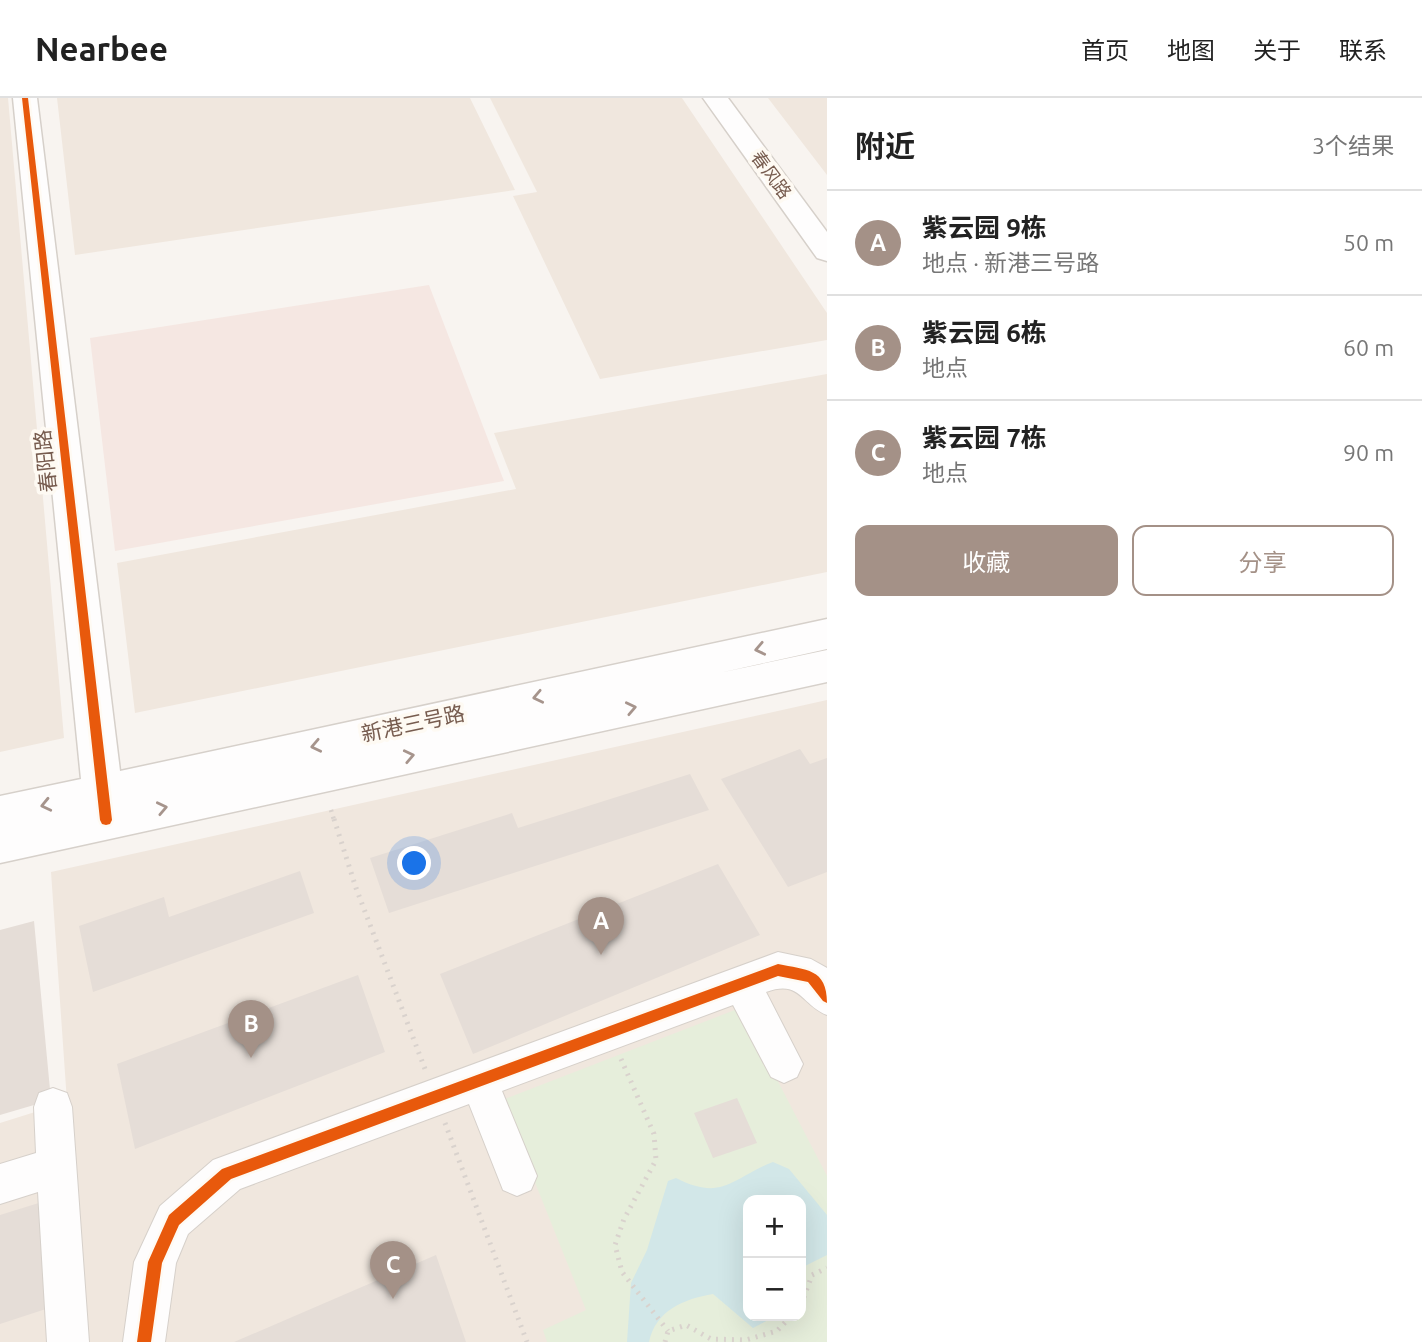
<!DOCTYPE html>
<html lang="zh">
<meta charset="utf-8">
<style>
body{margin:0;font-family:Ubuntu,"Noto Sans SC",sans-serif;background:#f2f2f2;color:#222}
.controls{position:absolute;right:21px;bottom:21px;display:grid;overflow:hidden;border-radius:14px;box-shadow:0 7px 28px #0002}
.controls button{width:63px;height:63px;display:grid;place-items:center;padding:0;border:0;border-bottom:2px solid #e0e0e0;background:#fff;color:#222;font:35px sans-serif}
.you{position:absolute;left:415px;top:766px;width:24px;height:24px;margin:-18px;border:5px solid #fff;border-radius:50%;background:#1a73e8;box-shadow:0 0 0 10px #1a73e833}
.badge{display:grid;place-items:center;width:46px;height:46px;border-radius:50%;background:#a49187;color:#fff;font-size:23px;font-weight:700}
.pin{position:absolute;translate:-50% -58px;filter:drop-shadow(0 2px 4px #0008)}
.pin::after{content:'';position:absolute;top:37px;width:24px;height:21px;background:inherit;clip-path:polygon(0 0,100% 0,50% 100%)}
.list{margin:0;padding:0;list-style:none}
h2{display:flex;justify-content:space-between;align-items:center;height:91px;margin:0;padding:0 28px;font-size:30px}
h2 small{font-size:23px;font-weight:400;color:#767676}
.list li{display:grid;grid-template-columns:46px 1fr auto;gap:21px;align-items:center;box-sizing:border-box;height:105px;padding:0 28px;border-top:2px solid #e0e0e0}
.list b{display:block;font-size:26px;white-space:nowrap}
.list p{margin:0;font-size:23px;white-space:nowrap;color:#767676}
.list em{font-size:23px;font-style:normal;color:#767676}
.actions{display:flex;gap:14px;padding:21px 28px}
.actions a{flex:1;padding:16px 0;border:2px solid #a49187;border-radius:14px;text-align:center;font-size:24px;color:#a49187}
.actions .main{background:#a49187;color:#fff}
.map{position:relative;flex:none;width:827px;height:1244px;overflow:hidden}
header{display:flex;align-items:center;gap:42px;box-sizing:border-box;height:98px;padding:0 35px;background:#fff;border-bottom:2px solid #e0e0e0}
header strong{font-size:33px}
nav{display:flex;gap:38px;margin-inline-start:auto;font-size:24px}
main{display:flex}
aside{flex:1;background:#fff}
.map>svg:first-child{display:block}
</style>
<header>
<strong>Nearbee</strong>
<nav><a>首页</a><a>地图</a><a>关于</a><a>联系</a></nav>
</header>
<main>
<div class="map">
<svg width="827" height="1244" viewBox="0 0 827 1244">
<rect width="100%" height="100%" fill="#f8f4f0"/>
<path fill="#f0e7de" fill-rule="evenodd" d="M0,0H8L64,640L0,654Z
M57,0H470L515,92L75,157Z
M490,0H682L827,215V242L600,281L513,98L537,94Z
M768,0H827V77Z
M827,276V474L135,615L117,465L516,391L494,335Z
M827,602V1244H0V1025L67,1004L51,774ZM748,1102H801V1218H748Z"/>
<path fill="#f5e7e2" d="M429,187L504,383L115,453L90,240Z"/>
<path fill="#e6eedb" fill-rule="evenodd" d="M740,910L827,1078V1244H547L543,1232L586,1212L502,1002ZM748,1102H801V1218H748Z"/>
<path fill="#d2e7e8" d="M773,1064L789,1071L827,1117V1157L801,1170V1102H748V1218H776L753,1230L713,1196C684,1201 656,1212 649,1244H627L631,1185L647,1152L668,1083L676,1080C723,1104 732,1080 773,1064Z"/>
<path fill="#e5ddd7" d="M800,651L810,666L827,660V774L788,789L721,681Z
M690,676L709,712L389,815L370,760L512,715L518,730Z
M718,766L760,837L473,956L440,876Z
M300,773L314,815L93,894L79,828L164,799L169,819Z
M34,823L51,1002L0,1017V832Z
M358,877L385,954L135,1051L117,966Z
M737,1000L757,1045L713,1060L694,1015Z
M42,1104L52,1209L0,1226V1117Z
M436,1157L466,1244H234Z"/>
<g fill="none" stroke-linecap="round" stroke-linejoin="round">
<g stroke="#d6d0ca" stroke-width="2">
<path id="street" d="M778,854L811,861L827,870V917C801,907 801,881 766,894L803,966L797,979L784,985L771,979L733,907L502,993L537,1078L531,1092L517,1098L503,1092L469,1006L240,1091L188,1136L176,1165L165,1244H123L134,1164L160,1108L213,1062Z
M53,990L67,995L72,1009L89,1244H47L38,1094L0,1106V1066L36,1055L34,1009L39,995Z"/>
</g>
<g stroke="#d6d0ca" stroke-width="3">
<path id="secondary" d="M13,0H37L120,673L827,521V551L719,575L827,552V584L0,765V698L81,681Z
M703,0H728L827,134V163L817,160Z"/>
</g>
<path stroke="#d9d2cd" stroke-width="4.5" stroke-dasharray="2 5" stroke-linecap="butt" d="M331,712L334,722"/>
<path stroke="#d9d2cd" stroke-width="5" stroke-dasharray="2 6" stroke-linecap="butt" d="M334,721L356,790L425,971
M621,961L654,1036L656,1062L624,1121L615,1147L622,1174L668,1233
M445,1025L527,1244
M801,1207L812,1177L827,1170
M665,1244L668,1233L686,1227L711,1241L746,1242L777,1233L791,1218"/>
<use href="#street" fill="#fefdfd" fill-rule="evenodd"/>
<use href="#secondary" fill="#fefdfd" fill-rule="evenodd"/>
<g stroke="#fefaf3" stroke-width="5">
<path id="cycleway" d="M22,0H28L112,722L110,726L106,727L102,726L100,722Z
M778,866C806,872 827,870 827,905L823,903L808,884L778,878L231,1081L179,1127L162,1165L151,1244H137L148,1164L169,1117L222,1071Z"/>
</g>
<use href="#cycleway" fill="#e8590c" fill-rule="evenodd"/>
</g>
<defs><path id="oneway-chevron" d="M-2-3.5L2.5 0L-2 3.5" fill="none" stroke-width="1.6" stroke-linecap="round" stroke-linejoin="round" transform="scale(1.75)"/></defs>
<g stroke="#a6948c">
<use href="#oneway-chevron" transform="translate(760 551) rotate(168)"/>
<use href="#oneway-chevron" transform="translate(538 599) rotate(168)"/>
<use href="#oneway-chevron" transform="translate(631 610) rotate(-12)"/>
<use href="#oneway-chevron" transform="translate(316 648) rotate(168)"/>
<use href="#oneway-chevron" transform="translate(409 658) rotate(-12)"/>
<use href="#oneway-chevron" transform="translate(46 707) rotate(167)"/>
<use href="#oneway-chevron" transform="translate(162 710) rotate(-12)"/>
</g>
<g text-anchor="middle" stroke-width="7" stroke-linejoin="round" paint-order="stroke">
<g font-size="18" fill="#775c4f" stroke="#fefaf3">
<text transform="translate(771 77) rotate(54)" y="6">春风路</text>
</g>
<g font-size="21" fill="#775c4f" stroke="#fefaf3">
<text transform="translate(46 363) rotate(-96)" y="7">春阳路</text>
<text transform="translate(413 626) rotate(-12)" y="7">新港三号路</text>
</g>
</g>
</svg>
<div class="controls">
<button>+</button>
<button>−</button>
</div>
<div class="you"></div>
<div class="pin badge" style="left:601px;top:857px">A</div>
<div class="pin badge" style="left:251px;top:960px">B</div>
<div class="pin badge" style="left:393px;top:1201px">C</div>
</div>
<aside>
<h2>附近<small>3个结果</small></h2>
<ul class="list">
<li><span class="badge">A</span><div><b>紫云园 9栋</b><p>地点 · 新港三号路</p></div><em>50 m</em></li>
<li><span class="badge">B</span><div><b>紫云园 6栋</b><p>地点</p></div><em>60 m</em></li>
<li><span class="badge">C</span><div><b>紫云园 7栋</b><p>地点</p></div><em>90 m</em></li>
</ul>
<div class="actions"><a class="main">收藏</a><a>分享</a></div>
</aside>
</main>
